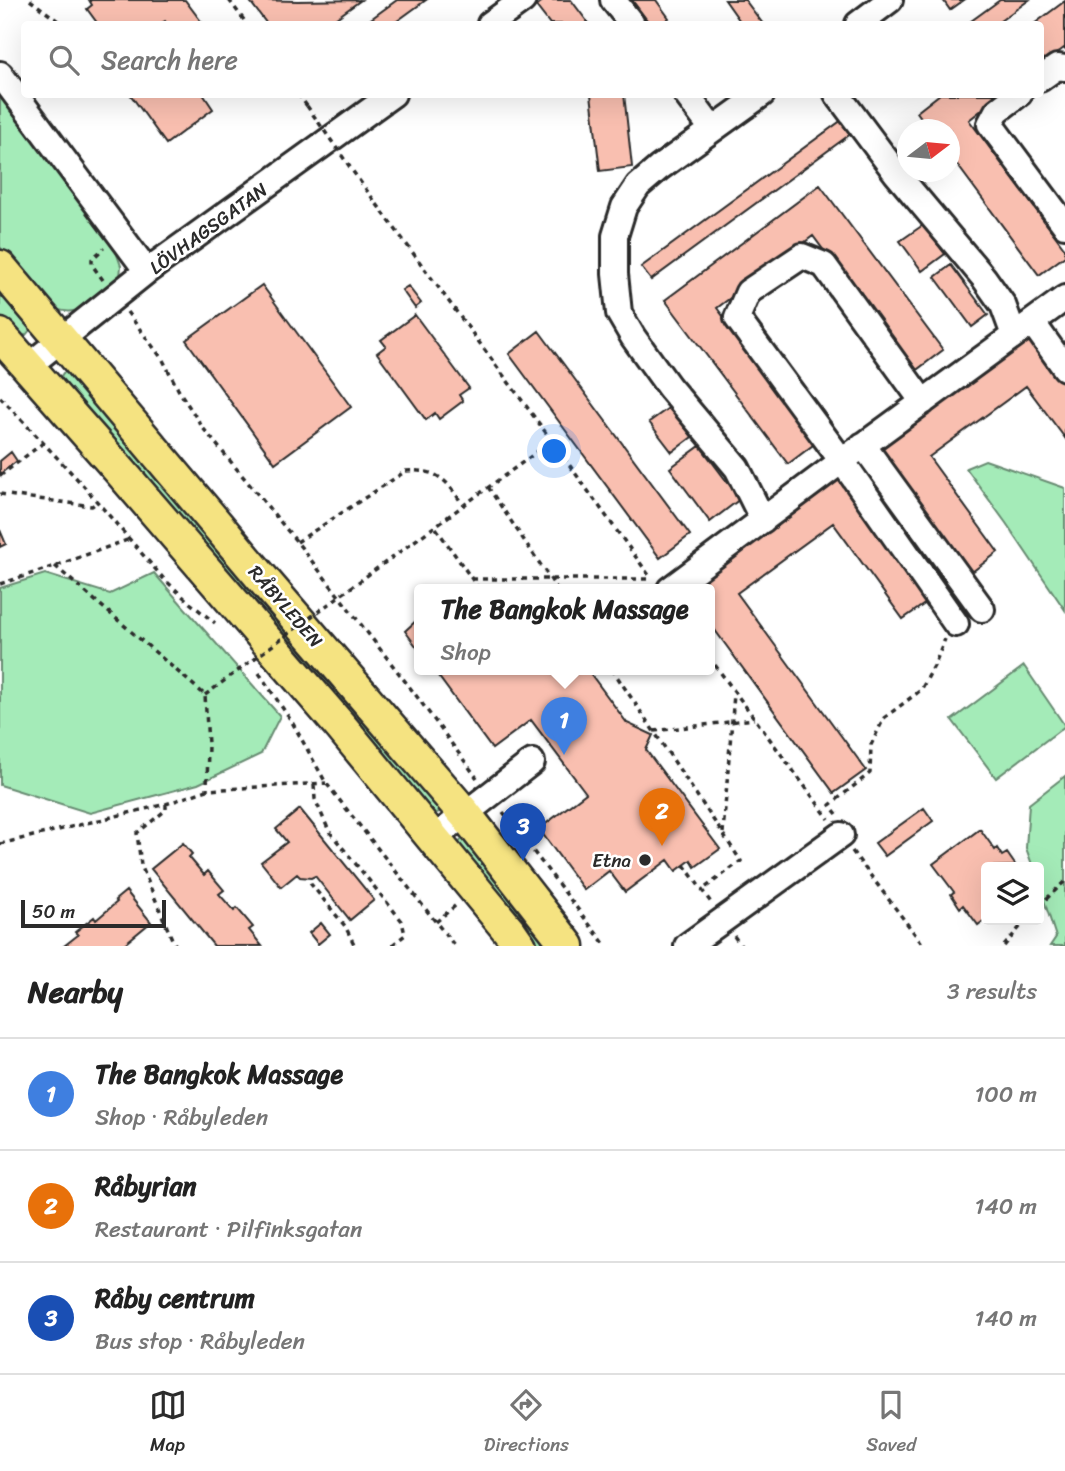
<!DOCTYPE html>
<meta charset="utf-8">
<style>
body{margin:0;font-family:Sriracha,sans-serif;background:#f2f2f2;color:#222}
.controls{position:absolute;right:21px;bottom:21px;display:grid;overflow:hidden;border-radius:7px;box-shadow:0 7px 28px #0002}
.controls button{width:63px;height:63px;display:grid;place-items:center;padding:0;border:0;border-bottom:2px solid #e0e0e0;background:#fff;color:#222;font:35px sans-serif}
.compass{position:absolute;left:897px;top:119px;width:63px;height:63px;border-radius:50%;background:#fff;box-shadow:0 7px 28px #0002;rotate:74deg}
.scale{position:absolute;left:21px;bottom:18px;width:145px;box-sizing:border-box;padding-left:7px;border:4px solid #2b2b2b;border-top:0;font-size:19px;line-height:24px;white-space:nowrap;color:#2b2b2b;-webkit-text-stroke:5px #fff;paint-order:stroke}
.you{position:absolute;left:555px;top:452px;width:24px;height:24px;margin:-18px;border:5px solid #fff;border-radius:50%;background:#1a73e8;box-shadow:0 0 0 10px #1a73e833}
.badge{display:grid;place-items:center;width:46px;height:46px;border-radius:50%;background:#2b2b2b;color:#fff;font-size:23px;font-weight:700}
.pin{position:absolute;translate:-50% -58px;filter:drop-shadow(0 2px 4px #0008)}
.pin::after{content:'';position:absolute;top:37px;width:24px;height:21px;background:inherit;clip-path:polygon(0 0,100% 0,50% 100%)}
.popup{position:absolute;left:414px;top:584px;width:301px;height:91px;box-sizing:border-box;display:grid;place-content:center;border-radius:7px;background:#fff;filter:drop-shadow(0 2px 5px #0005);font-size:23px;white-space:nowrap;color:#767676}
.popup b{font-size:26px;color:#222}
.popup::after{content:'';position:absolute;left:50%;top:100%;margin-left:-14px;border:14px solid transparent;border-top-color:#fff}
.list{margin:0;padding:0;list-style:none}
h2{display:flex;justify-content:space-between;align-items:center;height:91px;margin:0;padding:0 28px;font-size:30px}
h2 small{font-size:23px;font-weight:400;color:#767676}
.list li{display:grid;grid-template-columns:46px 1fr auto;gap:21px;align-items:center;box-sizing:border-box;height:112px;padding:0 28px;border-top:2px solid #e0e0e0}
.list b{display:block;font-size:26px;white-space:nowrap}
.list p{margin:0;font-size:23px;white-space:nowrap;color:#767676}
.list em{font-size:23px;font-style:normal;color:#767676}
.icon{flex:none;width:38px;height:38px;fill:none;stroke:currentColor;stroke-width:2;stroke-linecap:round;stroke-linejoin:round}
.map{position:relative;flex:none;width:1065px;height:946px;overflow:hidden}
.search{position:absolute;background:#fff;box-shadow:0 7px 28px #0002;left:21px;right:21px;top:21px;height:77px;display:flex;align-items:center;gap:18px;box-sizing:border-box;padding:0 24px;border-radius:7px;color:#767676;font-size:26px}
.sheet{height:427px;background:#fff}
nav{display:flex;justify-content:space-around;align-items:center;box-sizing:border-box;height:98px;border-top:2px solid #e0e0e0;background:#fff;font-size:19px;color:#767676}
nav a{display:grid;justify-items:center;gap:4px}
nav .on{color:#2b2b2b}
.map>svg:first-child{display:block}
</style>
<div class="map">
<svg width="1065" height="946" viewBox="0 0 1065 946">
<rect width="100%" height="100%" fill="#fff"/>
<filter id="ink" filterUnits="userSpaceOnUse"><feTurbulence type="fractalNoise" baseFrequency=".0143" numOctaves="2"/><feDisplacementMap in="SourceGraphic" scale="14" xChannelSelector="R" yChannelSelector="G"/><feConvolveMatrix kernelMatrix="1 2 1 2 8 2 1 2 1" color-interpolation-filters="sRGB"/></filter>
<g filter="url(#ink)">
<path fill="#a4ebb8" stroke="#688b72" stroke-width="2" d="M0,96L116,252L121,266L120,277C97,297 80,324 48,305L0,247Z
M0,290L29,323L30,330L26,335C13,339 8,329 0,320Z
M69,372L442,806L440,812L433,814L427,812L59,379L63,373Z
M985,460L1065,488V610L1006,523L966,468Z
M154,573L280,716L261,754L198,784L90,813L0,785V588L45,574L110,594Z
M1024,666L1065,726L996,778L952,720Z
M1065,776V946H1050L1056,937L1039,885V867H1033L1026,848L1029,804Z
M467,837L550,936L538,946H533L458,844L462,839Z"/>
<path fill="#f9bfb0" stroke="#2b2b2b" stroke-width="2" d="M89,0H185L203,24H167L165,21L160,24H98L87,9L92,5Z
M249,0L298,1L361,0L328,24H267Z
M397,0H426L393,24H364Z
M544,0H571L589,24H550L536,6Z
M632,0H656L669,18L661,24H650Z
M725,0H745L763,24H742Z
M943,0H964L950,10Z
M1000,0H1029L996,24H967Z
M1065,1V50L1064,48L1040,66V24H1034Z
M130,94H203L213,109L166,144Z
M591,94H624L632,167L600,171Z
M940,94H1002L969,120L1065,249V256L1039,275L950,155V130H930L917,112Z
M842,120L852,133L651,280L641,267Z
M820,185L943,350L914,372L813,236L717,308L817,442L788,464L665,300Z
M923,225L945,254L922,271L900,241Z
M951,265L988,315L972,327L935,277Z
M262,285L351,407L275,463L186,340Z
M408,286L421,303L415,308L402,290Z
M415,315L469,388L459,395L463,401L439,419L435,413L426,420L377,353L386,346L381,340Z
M539,331L690,535L660,558L509,354Z
M1034,333L1065,376V438L1026,386L929,457L998,552L968,575L876,449Z
M670,407L692,437L672,452L649,422Z
M700,446L740,499L710,522L670,468Z
M11,452L17,461L0,474V461Z
M841,471L933,598L903,619L833,523L737,593L866,770L834,793L709,622V589H685Z
M0,530L6,544L0,547Z
M419,618V650L405,631Z
M433,669H587L627,723L653,735L646,750L720,849L695,867L691,860L676,871L668,860L625,892L609,871L584,890L539,829L586,793L531,720L492,749Z
M924,808L933,821L885,856L875,843Z
M300,809L374,900L350,920L315,876L311,878L300,877L297,874L281,887L261,862L287,842L276,829Z
M980,829L995,850L997,848L1002,856L1007,853L1016,866L986,867V919L978,925L963,905L960,908L951,894L954,892L933,864Z
M183,843L192,854L189,857L204,875L208,871L224,890L219,894L234,911L237,908L253,927L249,930L262,946H214L151,869Z
M126,891L151,922L122,946H64L78,935L75,932L94,917L96,920L117,902L115,900Z
M321,923L330,934L318,944L309,933Z"/>
<g fill="none" stroke-linecap="round" stroke-linejoin="round">
<g stroke="#2b2b2b" stroke-width="30">
<path id="minor" d="M613,0L632,24
M490,24L523,0
M858,24L890,0
M0,74L147,271
M1040,79L1057,67L1065,68
M686,94L712,129
M762,94L659,168L638,186L624,207L615,236V274L619,313L633,337L669,387L737,468L763,520
M837,94L896,173L984,278L1003,305L1014,335
M1019,94L997,111L990,124L1065,225
M1032,322L1065,368
M27,367L147,271L393,94
M923,402L824,265L802,256L748,292L737,318L842,461L956,624
M863,445L982,609
M670,589L835,466L1065,298
M434,838L532,762
M687,946L841,835"/>
</g>
<g stroke="#2b2b2b" stroke-width="37">
<path id="major" d="M0,267L261,577L465,814L568,946
M0,335L120,471L342,728L511,933L520,946"/>
</g>
<path stroke="#2b2b2b" stroke-width="3.5" stroke-dasharray="5 5" stroke-linecap="butt" d="M30,0L62,24
M229,0L247,24
M298,94L307,106
M359,180L552,441L372,572
M103,280L92,265V259L104,248
M127,312L163,360L179,391L203,428L297,542L415,694L477,778
M0,397L81,483L163,578L190,603L215,623
M552,441L651,578
M0,476L43,443
M488,487L557,589
M0,494L92,506L97,502
M436,528L479,589
M297,542L406,471C436,469 447,479 462,504
M55,566L205,695L208,744L207,790
M472,579H652
M0,584L55,566L130,539
M709,657L829,819
M612,669L741,861L702,890
M259,673L292,722L326,783L454,945
M654,731L754,719
M314,785L315,799L329,831L402,921L405,935L391,946
M166,804V810L137,833L141,865L172,939L176,946
M503,812L606,946
M837,814L830,805L870,773L871,745L884,718L921,690L934,666L945,639
M723,833L734,694
M0,844L166,804L207,790L326,783
M852,851L924,946
M684,865L712,904
M310,883L345,926L355,946
M1039,906L1065,881
M436,922L456,905
M734,936L741,946
M1004,946L1026,920"/>
<use href="#minor" stroke="#fff" stroke-width="24"/>
<use href="#major" stroke="#f5e381" stroke-width="32"/>
<path stroke="#2b2b2b" stroke-width="3.5" stroke-dasharray="5 5" stroke-linecap="butt" d="M307,106L359,180
M205,695L372,572"/>
</g>
</g>
<circle fill="#2b2b2b" stroke="#fff" stroke-width="2.5" cx="645" cy="860" r="7"/>
<g text-anchor="middle" stroke-width="5" stroke-linejoin="round" paint-order="stroke">
<g font-size="19" fill="#2b2b2b" stroke="#fff">
<text transform="translate(208 228) rotate(-36)" y="7">LÖVHAGSGATAN</text>
<text transform="translate(286 606) rotate(49)" y="7">RÅBYLEDEN</text>
</g>
<g font-size="19" fill="#2b2b2b" stroke="#fff" text-anchor="end">
<text x="631" y="867">Etna</text>
</g>
</g>
</svg>
<div class="controls">
<button><svg class="icon" aria-label="layers" viewBox="0 0 24 24"><path d="M12 4l9 5-9 5-9-5zM3 14l9 5 9-5"/></svg></button>
</div>
<svg class="compass" viewBox="-18 -18 36 36"><path d="M0-13l5 13h-10z" fill="#e53935"/><path d="M0 13l5-13h-10z" fill="#767676"/></svg>
<div class="scale">50 m</div>
<div class="you"></div>
<div class="pin badge" style="left:564px;top:755px;background:#3f7fe0">1</div>
<div class="popup"><b>The Bangkok Massage</b>Shop</div>
<div class="pin badge" style="left:662px;top:846px;background:#e8710a">2</div>
<div class="pin badge" style="left:523px;top:861px;background:#1a4fb4">3</div>
<div class="search"><svg class="icon" aria-label="search" viewBox="0 0 24 24"><circle cx="10" cy="10" r="6"/><path d="M15 15l6 6"/></svg>Search here</div>
</div>
<section class="sheet">
<h2>Nearby<small>3 results</small></h2>
<ul class="list">
<li><span class="badge" style="background:#3f7fe0">1</span><div><b>The Bangkok Massage</b><p>Shop · Råbyleden</p></div><em>100 m</em></li>
<li><span class="badge" style="background:#e8710a">2</span><div><b>Råbyrian</b><p>Restaurant · Pilfinksgatan</p></div><em>140 m</em></li>
<li><span class="badge" style="background:#1a4fb4">3</span><div><b>Råby centrum</b><p>Bus stop · Råbyleden</p></div><em>140 m</em></li>
</ul>
</section>
<nav>
<a class="on"><svg class="icon" aria-label="map" viewBox="0 0 24 24"><path d="M3 6l6-2 6 2 6-2v14l-6 2-6-2-6 2zM9 4v14M15 6v14"/></svg>Map</a>
<a><svg class="icon" aria-label="directions" viewBox="0 0 24 24"><path d="M12 3l9 9-9 9-9-9zM9 14v-3h6M13 9l2 2-2 2"/></svg>Directions</a>
<a><svg class="icon" aria-label="saved" viewBox="0 0 24 24"><path d="M7 4h10v16l-5-4-5 4z"/></svg>Saved</a>
</nav>
